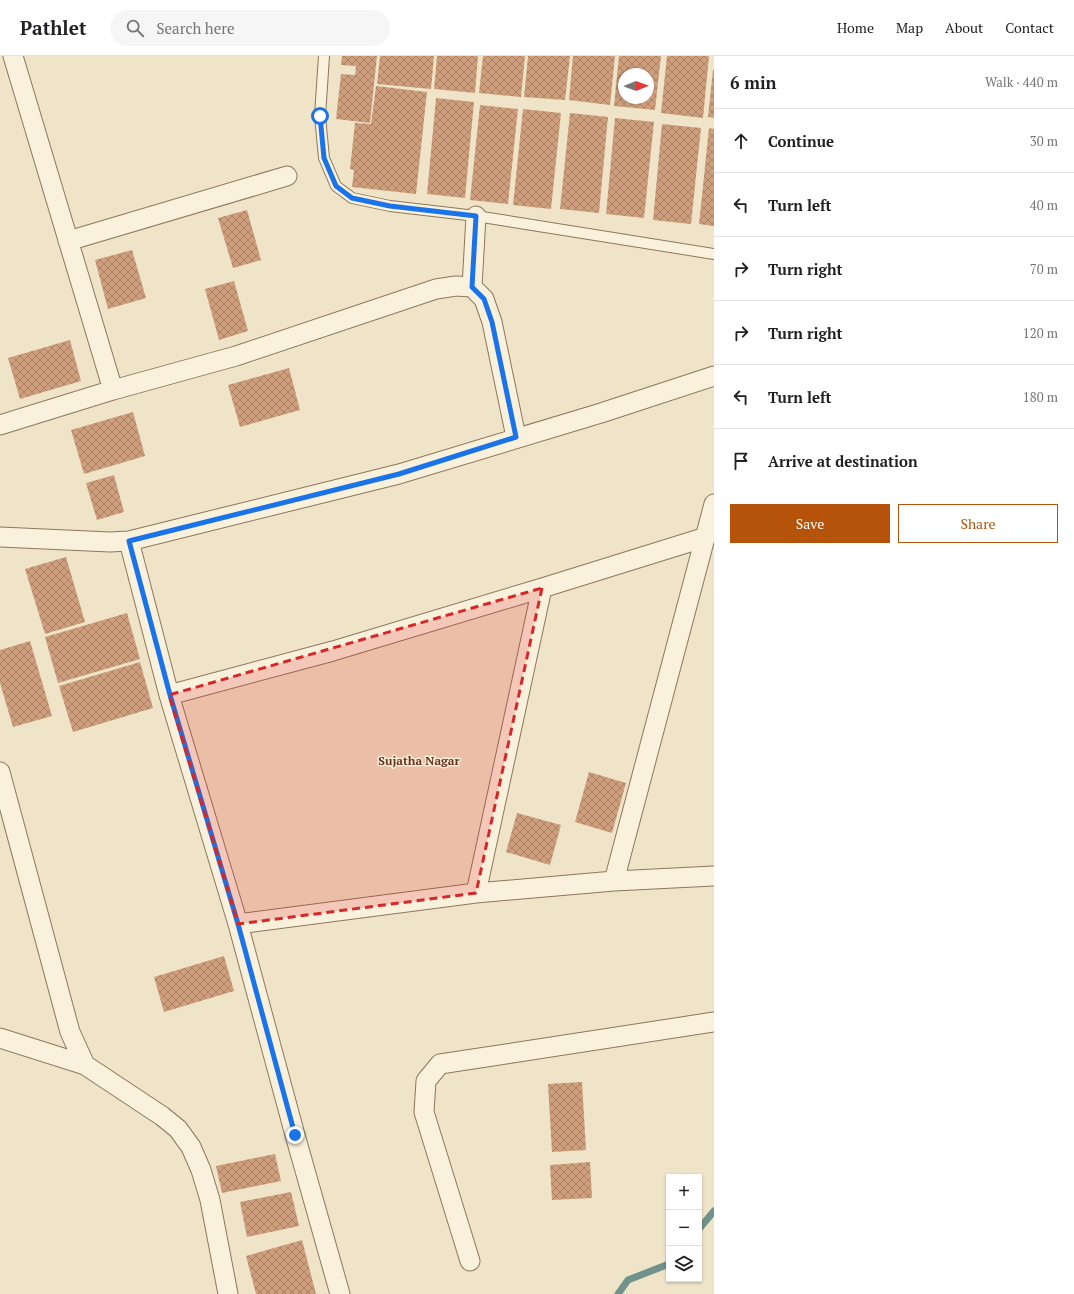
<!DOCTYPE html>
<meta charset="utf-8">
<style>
body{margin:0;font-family:"PT Serif",serif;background:#f6f6f6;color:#202124}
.controls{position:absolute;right:12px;bottom:12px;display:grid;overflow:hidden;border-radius:0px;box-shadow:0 1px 3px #0004}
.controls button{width:36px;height:36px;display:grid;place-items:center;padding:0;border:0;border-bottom:1px solid #e0e0e0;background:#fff;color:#202124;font:20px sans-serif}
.compass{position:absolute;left:618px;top:12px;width:36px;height:36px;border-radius:50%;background:#fff;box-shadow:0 1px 3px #0004;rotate:89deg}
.stop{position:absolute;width:12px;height:12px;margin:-9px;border:3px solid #1a73e8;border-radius:50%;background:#fff}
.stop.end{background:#1a73e8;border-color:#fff;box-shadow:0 1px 4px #0008}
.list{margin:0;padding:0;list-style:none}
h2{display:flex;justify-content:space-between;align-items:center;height:52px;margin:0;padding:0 16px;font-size:17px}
h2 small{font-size:13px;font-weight:400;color:#757577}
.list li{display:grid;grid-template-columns:26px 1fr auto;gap:12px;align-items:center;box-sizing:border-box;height:64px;padding:0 16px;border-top:1px solid #e0e0e0}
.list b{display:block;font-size:15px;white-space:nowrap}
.list em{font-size:13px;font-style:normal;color:#757577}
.actions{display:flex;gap:8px;padding:12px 16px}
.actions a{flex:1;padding:9px 0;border:1px solid #b45309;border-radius:0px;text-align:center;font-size:14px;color:#b45309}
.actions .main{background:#b45309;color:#fff}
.icon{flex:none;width:22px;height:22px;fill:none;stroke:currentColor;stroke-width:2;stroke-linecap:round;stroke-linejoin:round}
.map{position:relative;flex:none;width:714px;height:1238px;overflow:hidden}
header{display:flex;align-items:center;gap:24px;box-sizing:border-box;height:56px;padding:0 20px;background:#fff;border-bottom:1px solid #e0e0e0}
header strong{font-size:19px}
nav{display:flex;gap:22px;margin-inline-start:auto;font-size:14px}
.search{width:280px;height:36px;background:#f6f6f6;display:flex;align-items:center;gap:10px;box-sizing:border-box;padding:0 14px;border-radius:22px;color:#757577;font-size:15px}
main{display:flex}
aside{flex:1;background:#fff}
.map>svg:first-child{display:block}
</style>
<header>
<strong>Pathlet</strong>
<div class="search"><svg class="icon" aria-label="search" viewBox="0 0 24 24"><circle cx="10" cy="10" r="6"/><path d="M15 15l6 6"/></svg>Search here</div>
<nav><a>Home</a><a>Map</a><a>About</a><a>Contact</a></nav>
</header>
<main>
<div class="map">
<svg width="714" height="1238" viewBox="0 0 714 1238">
<defs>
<pattern id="building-cross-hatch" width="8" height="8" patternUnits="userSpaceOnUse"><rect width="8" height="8" fill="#cf9f7d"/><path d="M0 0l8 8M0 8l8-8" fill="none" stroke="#a98266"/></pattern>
</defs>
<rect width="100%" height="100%" fill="#f0e4c8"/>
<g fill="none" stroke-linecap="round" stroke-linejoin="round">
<path stroke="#6f938a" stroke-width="7" d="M699,1173L714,1155
M618,1238L628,1224L669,1208"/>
</g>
<path fill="url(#building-cross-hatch)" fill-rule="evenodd" d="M342,0H377L370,67L336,63L341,18L355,19L356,10L341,9Z
M380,0H434L431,33L377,28Z
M437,0H478L475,37L434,33Z
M483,0H525L521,41L479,37Z
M528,0H570L565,44L524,41Z
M573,0H615L610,49L569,44Z
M619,0H661L655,54L614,50ZM624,18H648V42H624Z
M667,0H709L703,62L661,57Z
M713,14H714V62L708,61Z
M376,30L427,36L416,138L352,131L354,114L350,113L355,67L371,68Z
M436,42L474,46L465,142L427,138Z
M480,49L518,53L508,148L470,144Z
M523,53L561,57L551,153L513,149Z
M570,57L608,61L599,157L560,153Z
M615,62L654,66L644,162L606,158Z
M662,68L701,72L691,168L653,164Z
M709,72L714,73V170L699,168Z
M247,154L261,204L233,212L218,162Z
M132,194L146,242L108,253L95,204Z
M234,225L248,275L219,284L205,233Z
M70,284L81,325L20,343L8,302Z
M289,312L300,354L240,371L228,329Z
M133,356L145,400L84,418L71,374Z
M114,419L124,456L97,464L86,427Z
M66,501L85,566L45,578L25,513Z
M127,557L140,603L58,627L45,581Z
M30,585L52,660L13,671L0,627V594Z
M140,606L153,652L73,676L59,630Z
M589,716L626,727L612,777L575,766Z
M517,757L561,769L550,809L506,796Z
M224,900L234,935L164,956L154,921Z
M582,1026L586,1094L552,1096L548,1028Z
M275,1098L281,1125L222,1137L216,1110Z
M590,1106L592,1142L552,1144L550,1109Z
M291,1136L299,1170L247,1181L240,1146Z
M302,1184L316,1238H256L246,1200Z"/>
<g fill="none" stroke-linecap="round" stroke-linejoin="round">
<g stroke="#8d765c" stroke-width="12">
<path id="lane" d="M324,0L320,60L324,102L336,130L352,142L390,150L476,160L714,198"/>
</g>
<g stroke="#8d765c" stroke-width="21">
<path id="street" d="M13,0L113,334L236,300L436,233L456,230L472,231L484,243L492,266L516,381
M68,185L287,120
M472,231L476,160
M0,369L113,334
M0,481L110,486L129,485L399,418L601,357L714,320
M129,485L169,639L238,868L476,837L614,825L714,820
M169,639L333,595L542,532L706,481
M0,716L70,976L85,1009L162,1060L178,1073L191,1091L201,1114L210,1144L228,1238
M614,825L714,448
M476,837L542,532
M238,868L295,1079L340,1238
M0,982L85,1009
M470,1205L424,1056L426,1025L440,1008L714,966"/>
</g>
<use href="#lane" stroke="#faf1dc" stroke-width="10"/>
<use href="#street" stroke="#faf1dc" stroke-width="19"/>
</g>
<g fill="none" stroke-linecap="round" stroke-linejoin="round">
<path stroke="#1a73e8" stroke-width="5" d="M295,1079L238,868L170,639L129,485L399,418L516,381L492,266L484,243L472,231L476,160L390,150L352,142L336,130L324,102L320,60"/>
</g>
<path fill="#d62828" fill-opacity="0.2" stroke="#d62828" stroke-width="3" stroke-dasharray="8 5" stroke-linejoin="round" d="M542,532L476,837L238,868L169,639Z"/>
<g text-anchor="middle" stroke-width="3" stroke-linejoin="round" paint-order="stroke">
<g font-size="12" font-weight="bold" fill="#6b2e1e" stroke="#f7eed8">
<text x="419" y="709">Sujatha Nagar</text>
</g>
</g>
</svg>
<div class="controls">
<button>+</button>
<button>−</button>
<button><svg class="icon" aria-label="layers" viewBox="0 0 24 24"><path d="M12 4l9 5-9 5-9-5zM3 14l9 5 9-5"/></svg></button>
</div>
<svg class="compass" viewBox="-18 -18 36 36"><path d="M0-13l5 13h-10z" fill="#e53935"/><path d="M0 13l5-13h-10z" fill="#757577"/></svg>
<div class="stop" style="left:320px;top:60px"></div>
<div class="stop end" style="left:295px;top:1079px"></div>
</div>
<aside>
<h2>6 min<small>Walk · 440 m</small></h2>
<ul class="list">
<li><svg class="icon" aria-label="ahead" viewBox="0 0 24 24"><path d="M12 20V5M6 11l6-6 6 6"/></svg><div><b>Continue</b></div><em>30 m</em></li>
<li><svg class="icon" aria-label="left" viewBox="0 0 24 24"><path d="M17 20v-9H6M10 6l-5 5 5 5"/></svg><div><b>Turn left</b></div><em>40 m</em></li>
<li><svg class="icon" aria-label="right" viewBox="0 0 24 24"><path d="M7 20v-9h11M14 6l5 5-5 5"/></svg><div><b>Turn right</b></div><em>70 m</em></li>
<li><svg class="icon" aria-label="right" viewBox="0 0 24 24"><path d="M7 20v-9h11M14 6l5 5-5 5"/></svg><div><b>Turn right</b></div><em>120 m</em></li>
<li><svg class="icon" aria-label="left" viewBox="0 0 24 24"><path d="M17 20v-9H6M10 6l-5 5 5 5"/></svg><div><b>Turn left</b></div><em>180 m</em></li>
<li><svg class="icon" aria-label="arrive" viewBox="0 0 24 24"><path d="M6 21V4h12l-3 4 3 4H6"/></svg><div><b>Arrive at destination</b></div></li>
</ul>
<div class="actions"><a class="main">Save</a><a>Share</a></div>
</aside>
</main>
